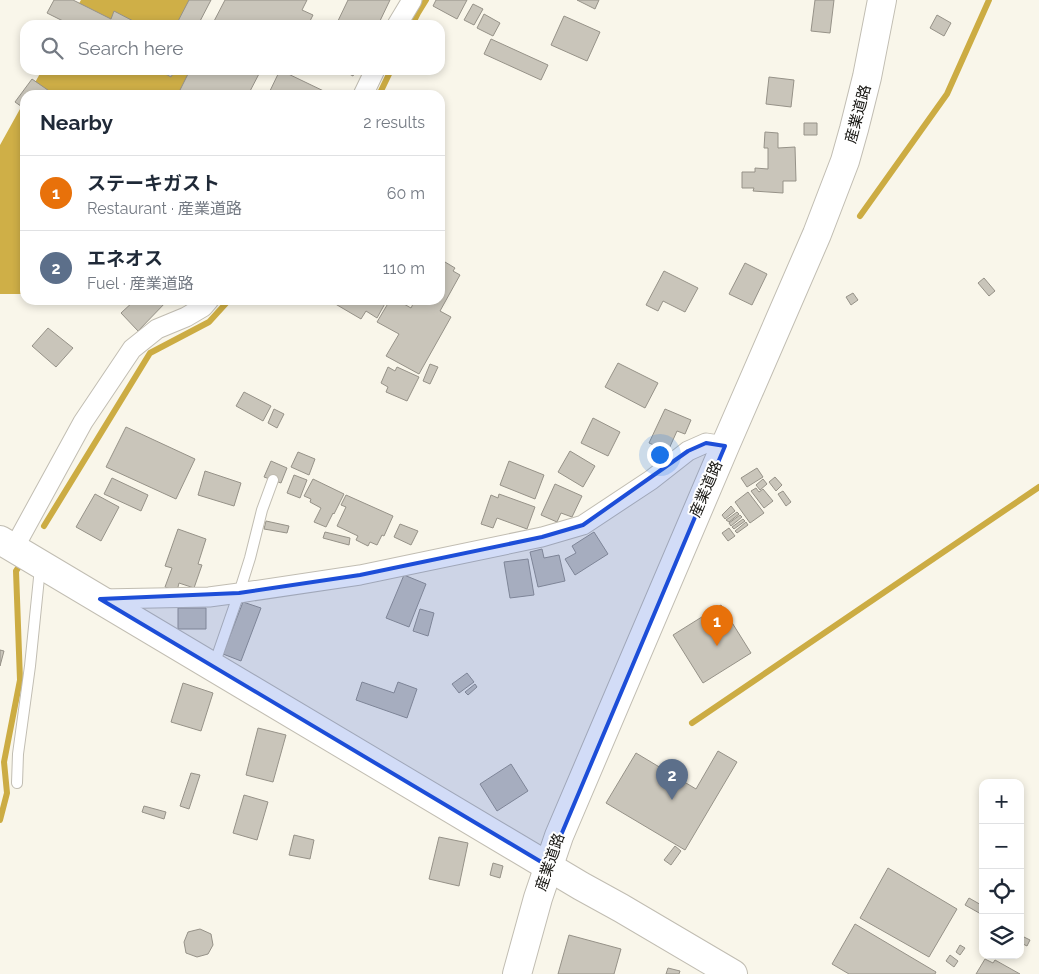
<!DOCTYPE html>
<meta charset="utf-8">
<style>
body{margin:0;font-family:Raleway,"Noto Sans JP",sans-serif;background:#f2f2f3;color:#1f2937}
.controls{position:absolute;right:15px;bottom:15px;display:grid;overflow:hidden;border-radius:10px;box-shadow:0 2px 8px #0003}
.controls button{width:45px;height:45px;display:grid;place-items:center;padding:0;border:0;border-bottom:1px solid #e0e1e3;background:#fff;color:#1f2937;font:25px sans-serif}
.you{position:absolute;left:659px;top:454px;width:18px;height:18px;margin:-12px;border:4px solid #fff;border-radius:50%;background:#1a73e8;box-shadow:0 0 0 8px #1a73e833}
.badge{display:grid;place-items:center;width:32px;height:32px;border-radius:50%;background:#967c24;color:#fff;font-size:16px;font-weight:700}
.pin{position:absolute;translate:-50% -41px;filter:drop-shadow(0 1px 2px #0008)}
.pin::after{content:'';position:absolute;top:26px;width:18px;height:15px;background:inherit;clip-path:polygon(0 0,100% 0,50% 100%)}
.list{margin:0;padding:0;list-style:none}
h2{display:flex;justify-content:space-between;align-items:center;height:65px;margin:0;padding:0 20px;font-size:21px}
h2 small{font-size:16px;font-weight:400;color:#747a83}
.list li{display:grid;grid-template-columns:32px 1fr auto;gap:15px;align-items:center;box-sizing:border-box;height:75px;padding:0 20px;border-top:1px solid #e0e1e3}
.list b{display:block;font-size:19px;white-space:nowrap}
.list p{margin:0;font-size:16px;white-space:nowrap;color:#747a83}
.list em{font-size:16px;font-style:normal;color:#747a83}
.icon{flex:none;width:28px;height:28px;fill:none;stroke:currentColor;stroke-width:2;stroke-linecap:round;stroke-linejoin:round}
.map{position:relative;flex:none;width:1039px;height:974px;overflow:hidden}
.search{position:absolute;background:#fff;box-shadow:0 2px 8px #0003;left:20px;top:20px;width:425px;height:55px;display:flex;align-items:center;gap:12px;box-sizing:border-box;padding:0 18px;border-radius:15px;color:#747a83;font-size:19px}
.panel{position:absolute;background:#fff;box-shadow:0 2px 8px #0003;left:20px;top:90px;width:425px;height:215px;border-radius:15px}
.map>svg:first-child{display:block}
</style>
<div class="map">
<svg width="1039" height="974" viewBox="0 0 1039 974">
<rect width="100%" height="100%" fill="#f9f6ea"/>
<path fill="#cfaf47" d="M81,0H196L202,25H67Z
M42,70H206L218,95H28Z
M25,100V294H0V145Z"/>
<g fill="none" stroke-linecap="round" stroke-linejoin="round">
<path stroke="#ccac43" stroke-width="6" d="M412,25L418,13L426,0
M379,95L391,70
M860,216L947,94L989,0
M44,526L150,353L209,322L229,300
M692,723L1039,487
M0,820L7,793L4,762L20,680L16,571L20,565"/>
</g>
<path fill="#c9c5ba" stroke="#969288" d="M54,0H73L111,19L114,11L141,25H71L47,13Z
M189,0H211L198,25H176Z
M225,0H307L302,10L313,15L308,25H212Z
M348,0H390L378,25H336Z
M436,0H467L457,19L433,6Z
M577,0H599L595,9Z
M815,0H834L830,33L811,31Z
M473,4L483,9L474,25L464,20Z
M484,14L500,23L493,36L477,28Z
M937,15L951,23L944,36L930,28Z
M564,16L600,32L587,61L551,45Z
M491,39L548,65L541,80L484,54Z
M158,70H175L171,77Z
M190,70H261L248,95H180L178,94Z
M280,70L332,95H268Z
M342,70H356L353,76Z
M769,77L794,80L791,107L766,104Z
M32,79L55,95H25V109L15,102Z
M804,123H817V135H804Z
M765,132L778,133V148L795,147L796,181H783V193L753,191L754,188H742V172H755V168L768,169V148H764Z
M440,259L455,268L453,271L460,275L440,311L451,317L419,374L386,356L399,334L377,322L390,300H397L411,308L415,300H440Z
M745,263L767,274L752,305L729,294Z
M664,271L698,288L685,312L663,301L658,311L646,305Z
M984,278L995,291L989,296L978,283Z
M853,293L858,300L851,305L846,297Z
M135,300H168L138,331L121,313Z
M334,300H387L377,318L366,311L361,319L332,302Z
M48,328L73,348L56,367L32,346Z
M618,363L658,383L645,408L605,387Z
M430,364L438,367L430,384L423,381Z
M388,367L395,371L397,367L419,377L407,401L386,392L388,387L381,383Z
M244,392L271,406L263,421L236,406Z
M274,409L284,414L277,428L268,423Z
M665,409L691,420L685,434L677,431L668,451L649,443Z
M593,418L620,432L608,456L581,443Z
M126,427L195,459L176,499L106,467Z
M570,451L595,466L583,487L558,472Z
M298,452L315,459L309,475L291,467Z
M271,461L287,468L281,483L264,477Z
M509,461L544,475L535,499L500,485Z
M757,468L763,477L747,487L741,478Z
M205,471L241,483L234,506L198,495Z
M294,475L307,480L300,498L287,493Z
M775,477L782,485L776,491L769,482Z
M112,478L148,495L141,511L104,494Z
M313,479L344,494L334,514L333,513L326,527L314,522L321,508L310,502L311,499L304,496Z
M763,479L767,484L760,490L756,485Z
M555,484L582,496L572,517L561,513L557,522L541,515Z
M756,488L759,492L763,489L773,501L764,508L751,491Z
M783,491L791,502L786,506L778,494Z
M748,492L764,513L750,523L735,502Z
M95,494L119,507L101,541L76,527Z
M499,494L535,507L527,529L497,518L493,528L481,524L491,495L498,498Z
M346,495L393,516L384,536L382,535L377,545L370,542L368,546L356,540L358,536L337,526L346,507L341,505Z
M731,506L735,511L725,519L722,515Z
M737,512L739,514L729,522L726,520Z
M740,515L742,517L731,526L729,523Z
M743,519L745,521L734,529L732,527Z
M266,521L289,526L287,533L264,529Z
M746,522L748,525L737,533L735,531Z
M400,524L418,531L411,545L394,537Z
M729,528L735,536L728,541L722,533Z
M178,529L206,539L198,564L202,565L194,588L179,583L177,591L165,587L172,568L165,566Z
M325,532L350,538L349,545L323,538Z
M594,532L608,554L575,575L565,559L576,553L572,546Z
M542,549L544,558L559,555L565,581L538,587L530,552Z
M528,559L534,595L510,598L504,562Z
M404,575L426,584L409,627L386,618Z
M243,602L261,608L241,661L223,654Z
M721,605L751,653L703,683L673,635Z
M178,608H206V629H178Z
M420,609L434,613L428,636L413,631Z
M0,650L4,651L0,666Z
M467,673L474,682L459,693L452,684Z
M362,682L394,693L398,682L417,689L407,718L356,700Z
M183,683L213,693L201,731L171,722Z
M475,684L477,687L468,695L465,692Z
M258,728L286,735L273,782L246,775Z
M718,751L737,762L685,850L606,803L636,753L696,789Z
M511,764L528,791L497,811L480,784Z
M191,773L200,775L189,809L180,806Z
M244,795L268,802L257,840L233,833Z
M144,806L166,812L164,819L142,812Z
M294,835L314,840L310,859L289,855Z
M439,837L468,843L459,886L429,879Z
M675,846L681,851L671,865L664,860Z
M493,863L503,866L500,878L490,875Z
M888,868L957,909L929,957L860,918Z
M969,898L983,906V911L981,914L965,905Z
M855,924L936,972L935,974H849L832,964Z
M200,929L211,934L213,945L208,954L197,957L186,953L184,942L188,932Z
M569,935L621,949L614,974H558Z
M1024,937L1030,940L1027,946L1021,943Z
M960,945L965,948L960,955L956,952Z
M950,955L958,961L954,967L946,961Z
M985,959L993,963L995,960L1020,974H976Z
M668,968L680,971L679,974H666Z"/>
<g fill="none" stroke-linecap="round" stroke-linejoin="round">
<g stroke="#c1bdb2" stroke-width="12">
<path id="lane" d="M214,665L239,593L250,558L262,510L273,480
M17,783L18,754L30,666L40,568"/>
</g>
<g stroke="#c1bdb2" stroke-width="21">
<path id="street" d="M397,25L412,0
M363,95L375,70
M14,548L83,422L132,349L157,329L186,317L203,307L209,300
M101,599L209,597L239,593L360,575L542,537L583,525L651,480L688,451L706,443L725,446"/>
</g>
<g stroke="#c1bdb2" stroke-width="30">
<path id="secondary" d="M0,540L581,886L621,908L733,974"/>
</g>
<g stroke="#c1bdb2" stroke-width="30">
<path id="primary" d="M517,974L538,898L559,836L725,446L817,234L845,161L854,129L867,77L882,0"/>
</g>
<use href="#lane" stroke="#fff" stroke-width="10"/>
<use href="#street" stroke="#fff" stroke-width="19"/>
<use href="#secondary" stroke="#fff" stroke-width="28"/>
<use href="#primary" stroke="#fff" stroke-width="28"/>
</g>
<path fill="#1d4ed8" fill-opacity="0.2" stroke="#1d4ed8" stroke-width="4" stroke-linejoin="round" d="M706,443L725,446L548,866L100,599L239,593L360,575L542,537L583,525L688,451Z"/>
<g text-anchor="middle" stroke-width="4" stroke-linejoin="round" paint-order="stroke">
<g font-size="15" fill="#161511" stroke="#fff">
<text transform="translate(858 114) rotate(-75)" y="5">産業道路</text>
<text transform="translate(706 489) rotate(-67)" y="5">産業道路</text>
<text transform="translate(550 862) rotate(-71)" y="5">産業道路</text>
</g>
</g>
</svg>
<div class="controls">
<button>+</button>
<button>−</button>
<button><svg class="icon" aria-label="locate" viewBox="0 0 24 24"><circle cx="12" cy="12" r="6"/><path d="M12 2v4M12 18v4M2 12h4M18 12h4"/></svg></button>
<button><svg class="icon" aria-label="layers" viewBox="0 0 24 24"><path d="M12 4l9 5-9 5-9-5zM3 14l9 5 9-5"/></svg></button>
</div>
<div class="you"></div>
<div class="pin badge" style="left:717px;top:646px;background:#e8710a">1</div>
<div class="pin badge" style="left:672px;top:800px;background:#5c6f8a">2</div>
<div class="search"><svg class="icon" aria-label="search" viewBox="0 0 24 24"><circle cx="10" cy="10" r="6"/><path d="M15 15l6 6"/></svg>Search here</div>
<section class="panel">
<h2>Nearby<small>2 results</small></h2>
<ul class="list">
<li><span class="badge" style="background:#e8710a">1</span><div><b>ステーキガスト</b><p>Restaurant · 産業道路</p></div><em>60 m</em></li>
<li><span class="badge" style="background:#5c6f8a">2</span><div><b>エネオス</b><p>Fuel · 産業道路</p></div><em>110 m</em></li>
</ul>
</section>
</div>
